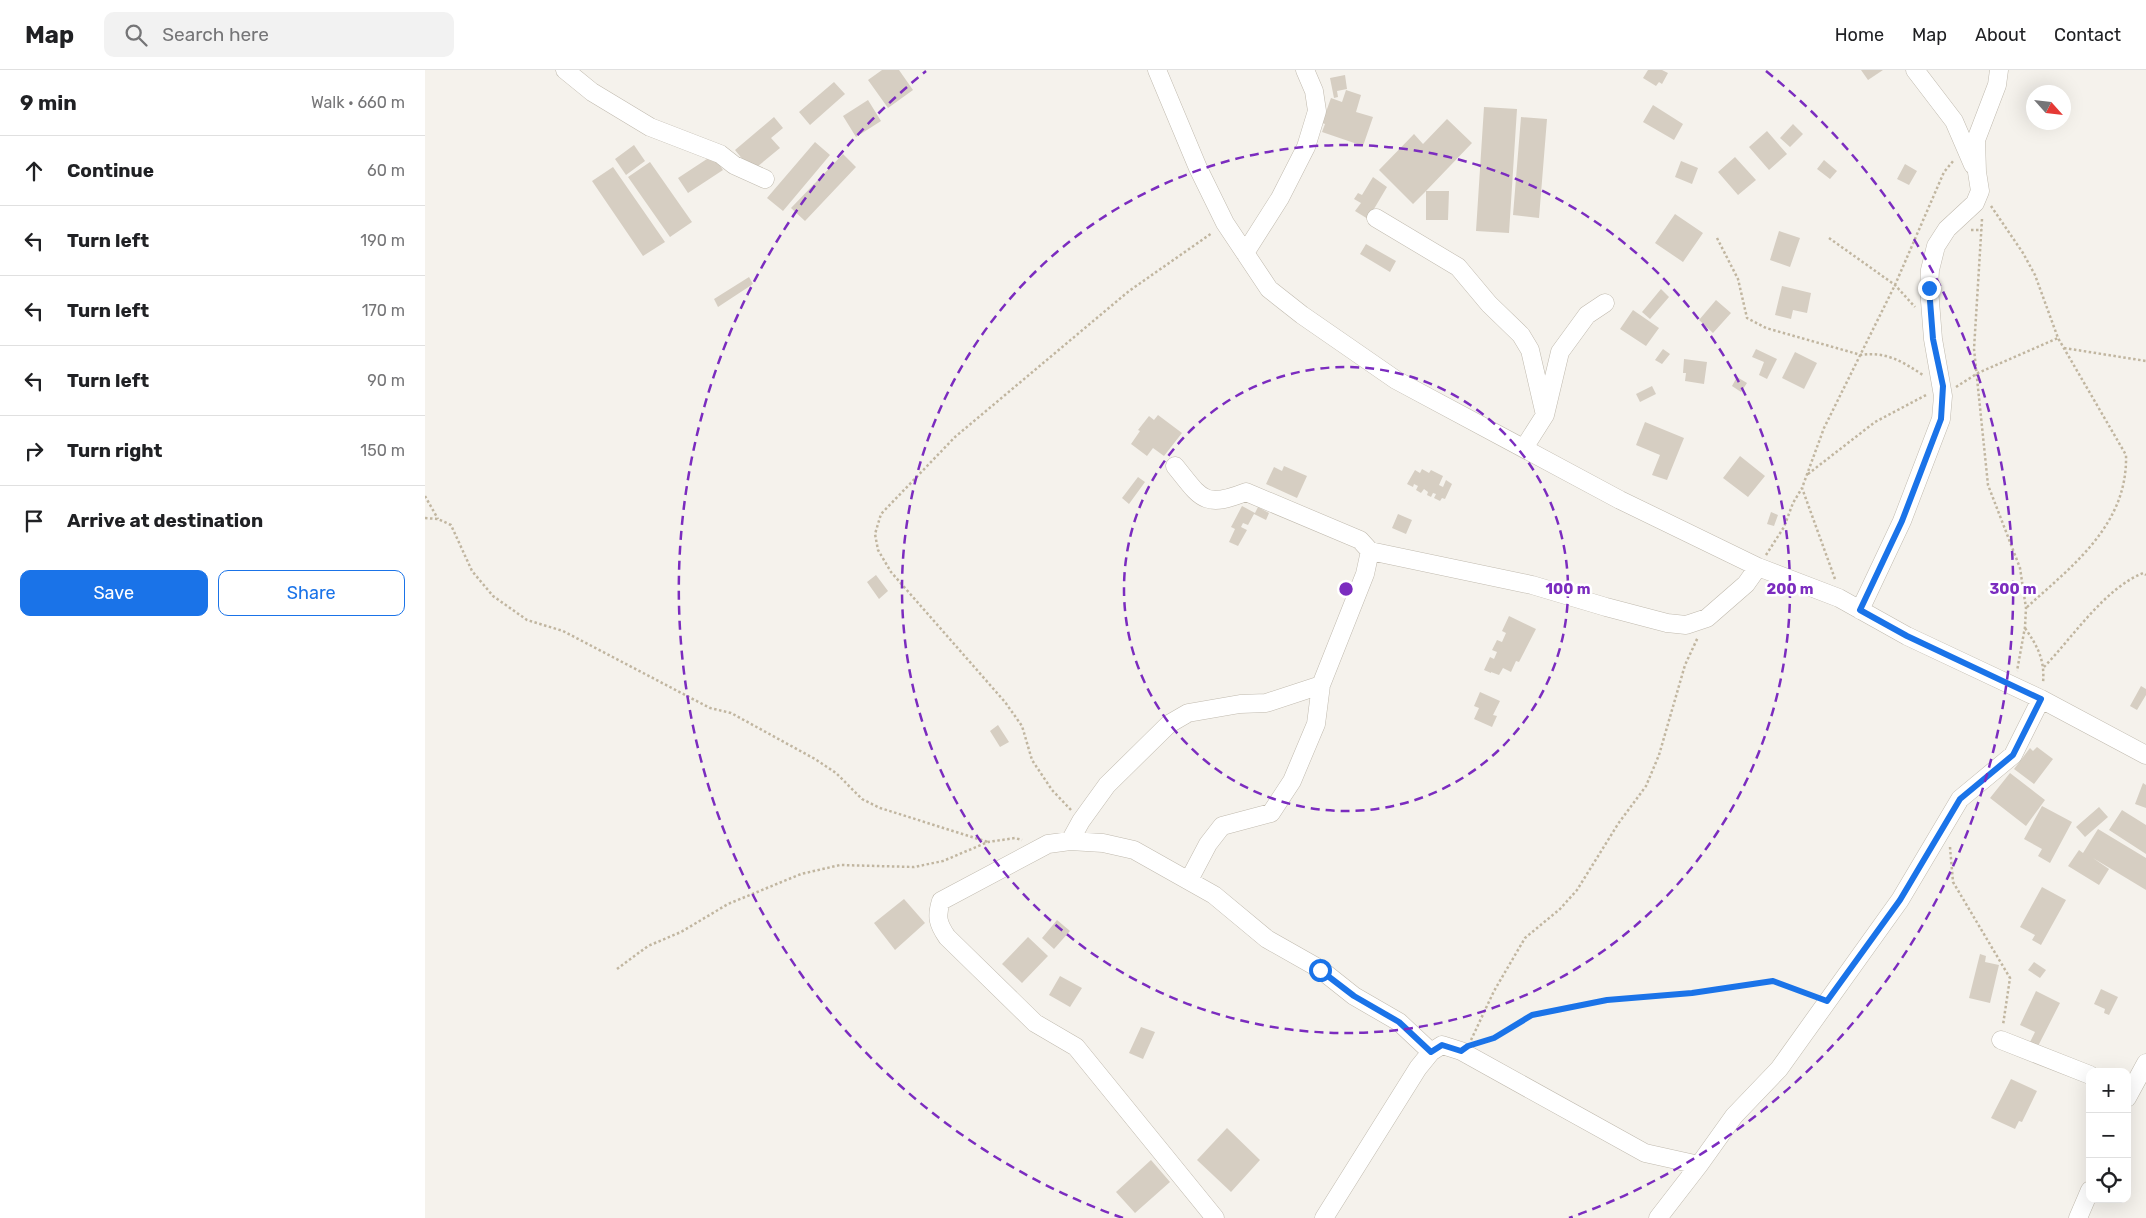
<!DOCTYPE html>
<meta charset="utf-8">
<style>
body{margin:0;font-family:Rubik,sans-serif;background:#f2f2f2;color:#202124}
.controls{position:absolute;right:15px;bottom:15px;display:grid;overflow:hidden;border-radius:10px;box-shadow:0 5px 20px #0002}
.controls button{width:45px;height:45px;display:grid;place-items:center;padding:0;border:0;border-bottom:1px solid #e0e0e0;background:#fff;color:#202124;font:25px sans-serif}
.compass{position:absolute;left:1601px;top:15px;width:45px;height:45px;border-radius:50%;background:#fff;box-shadow:0 5px 20px #0002;rotate:117deg}
.stop{position:absolute;width:15px;height:15px;margin:-11px;border:4px solid #1a73e8;border-radius:50%;background:#fff}
.stop.end{background:#1a73e8;border-color:#fff;box-shadow:0 1px 5px #0008}
.list{margin:0;padding:0;list-style:none}
h2{display:flex;justify-content:space-between;align-items:center;height:65px;margin:0;padding:0 20px;font-size:21px}
h2 small{font-size:16px;font-weight:400;color:#757577}
.list li{display:grid;grid-template-columns:32px 1fr auto;gap:15px;align-items:center;box-sizing:border-box;height:70px;padding:0 20px;border-top:1px solid #e0e0e0}
.list b{display:block;font-size:19px;white-space:nowrap}
.list em{font-size:16px;font-style:normal;color:#757577}
.actions{display:flex;gap:10px;padding:15px 20px}
.actions a{flex:1;padding:11px 0;border:1px solid #1a73e8;border-radius:10px;text-align:center;font-size:18px;color:#1a73e8}
.actions .main{background:#1a73e8;color:#fff}
.icon{flex:none;width:28px;height:28px;fill:none;stroke:currentColor;stroke-width:2;stroke-linecap:round;stroke-linejoin:round}
.map{position:relative;flex:none;width:1721px;height:1148px;overflow:hidden}
header{display:flex;align-items:center;gap:30px;box-sizing:border-box;height:70px;padding:0 25px;background:#fff;border-bottom:1px solid #e0e0e0}
header strong{font-size:24px}
nav{display:flex;gap:28px;margin-inline-start:auto;font-size:18px}
.search{width:350px;height:45px;background:#f2f2f2;display:flex;align-items:center;gap:12px;box-sizing:border-box;padding:0 18px;border-radius:10px;color:#757577;font-size:19px}
main{display:flex}
aside{flex:1;background:#fff}
.map>svg:first-child{display:block}
</style>
<header>
<strong>Map</strong>
<div class="search"><svg class="icon" aria-label="search" viewBox="0 0 24 24"><circle cx="10" cy="10" r="6"/><path d="M15 15l6 6"/></svg>Search here</div>
<nav><a>Home</a><a>Map</a><a>About</a><a>Contact</a></nav>
</header>
<main>
<aside>
<h2>9 min<small>Walk · 660 m</small></h2>
<ul class="list">
<li><svg class="icon" aria-label="ahead" viewBox="0 0 24 24"><path d="M12 20V5M6 11l6-6 6 6"/></svg><div><b>Continue</b></div><em>60 m</em></li>
<li><svg class="icon" aria-label="left" viewBox="0 0 24 24"><path d="M17 20v-9H6M10 6l-5 5 5 5"/></svg><div><b>Turn left</b></div><em>190 m</em></li>
<li><svg class="icon" aria-label="left" viewBox="0 0 24 24"><path d="M17 20v-9H6M10 6l-5 5 5 5"/></svg><div><b>Turn left</b></div><em>170 m</em></li>
<li><svg class="icon" aria-label="left" viewBox="0 0 24 24"><path d="M17 20v-9H6M10 6l-5 5 5 5"/></svg><div><b>Turn left</b></div><em>90 m</em></li>
<li><svg class="icon" aria-label="right" viewBox="0 0 24 24"><path d="M7 20v-9h11M14 6l5 5-5 5"/></svg><div><b>Turn right</b></div><em>150 m</em></li>
<li><svg class="icon" aria-label="arrive" viewBox="0 0 24 24"><path d="M6 21V4h12l-3 4 3 4H6"/></svg><div><b>Arrive at destination</b></div></li>
</ul>
<div class="actions"><a class="main">Save</a><a>Share</a></div>
</aside>
<div class="map">
<svg width="1721" height="1148" viewBox="0 0 1721 1148">
<rect width="100%" height="100%" fill="#f5f2ec"/>
<path fill="#d6cec2" d="M457,0H474L488,20L463,38L443,10Z
M1223,0H1237L1243,3L1237,14L1234,12L1231,16L1218,8Z
M1436,0H1458L1443,10Z
M920,5L922,19L912,21L913,27L909,28L905,8Z
M409,12L420,24L385,55L374,42Z
M921,20L936,25L931,42L948,47L938,76L897,62L900,54L897,53L906,28L917,32Z
M443,30L456,51L431,67L418,46Z
M1228,35L1258,54L1249,70L1218,52Z
M1059,37L1092,39L1084,163L1051,161Z
M349,47L358,58L346,68L355,78L327,101L310,80Z
M1096,47L1122,49L1114,148L1088,145Z
M1022,49L1047,73L1001,121H1024L1023,150H1001V121L988,134L954,100L989,64L998,74Z
M1368,54L1378,64L1365,77L1355,68Z
M1342,61L1362,84L1344,100L1324,77Z
M390,72L405,85L358,141L342,128Z
M209,75L220,91L201,105L190,89Z
M418,84L431,97L380,151L366,138Z
M288,85L298,100L263,123L253,108Z
M1310,87L1331,110L1313,125L1293,102Z
M1399,90L1412,101L1405,109L1392,99Z
M1256,91L1273,98L1267,114L1250,107Z
M225,92L267,152L245,167L203,107Z
M1480,94L1492,101L1484,115L1472,109Z
M188,97L240,172L218,186L167,111Z
M948,107L962,117L943,149L930,141L936,133L929,129L933,123L937,125Z
M1250,144L1278,163L1258,192L1230,173Z
M1354,161L1375,168L1365,197L1345,190Z
M941,174L971,191L965,202L935,184Z
M324,207L328,214L293,237L289,229Z
M1357,216L1386,223L1382,243L1368,240L1366,249L1350,245Z
M1236,219L1244,227L1225,249L1217,242Z
M1291,230L1306,243L1288,263L1274,250Z
M1208,240L1234,258L1221,276L1195,259Z
M1238,279L1245,284L1237,294L1230,290Z
M1331,279L1352,289L1342,309L1334,305L1339,292L1327,287Z
M1370,282L1392,293L1379,319L1357,308Z
M1259,289L1282,292L1279,314L1260,311L1261,303H1258Z
M1312,307L1322,313L1316,322L1307,316Z
M1227,316L1231,324L1215,332L1211,324Z
M733,345L757,363L739,386L728,378L722,386L706,374L715,361L713,360L724,346L729,350Z
M1220,352L1259,368L1242,410L1227,405L1235,385L1211,375Z
M1315,386L1340,406L1323,427L1298,408Z
M859,396L882,406L872,428L841,414L849,397L857,401Z
M997,399L1004,403L1006,400L1018,406L1014,415L1018,417L1021,410L1027,414L1020,429L1017,428L1015,431L1009,428L1011,424L1008,423L1006,427L1002,425L1003,422L999,419L996,423L991,420L993,416L989,414L988,417L982,414L990,400L995,403Z
M713,407L720,412L704,434L697,428Z
M817,436L830,443L833,437L844,443L841,450L829,444L823,455L818,453L816,457L822,460L813,476L804,472L810,459L806,457Z
M1346,442L1353,445L1349,456L1342,454Z
M973,444L987,450L981,464L967,458Z
M451,505L463,521L454,529L442,512Z
M1084,546L1111,559L1094,592L1091,591L1086,602L1078,598L1074,605L1066,602V603L1059,600L1065,587L1069,589L1072,582L1067,580L1072,570L1077,572L1081,563L1077,561Z
M1716,616L1721,619V625L1712,640L1705,636Z
M1055,622L1075,631L1068,645L1072,646L1067,657L1049,649L1054,638L1049,636Z
M573,655L584,672L575,677L565,661Z
M1612,677L1628,689L1609,714L1589,699L1605,678L1608,681Z
M1585,703L1620,730L1601,756L1565,728Z
M1718,713L1721,715V738L1710,734Z
M1617,736L1647,752L1625,793L1613,786L1617,779L1599,769Z
M1674,737L1683,747L1660,767L1651,757Z
M1697,740L1721,755V784L1684,760Z
M1673,759L1721,788V820L1668,788L1684,799L1674,815L1643,796L1654,780L1658,783Z
M1617,817L1641,830L1616,875L1607,870L1610,865L1595,857Z
M479,829L500,853L470,880L449,853Z
M632,850L645,861L629,879L617,868Z
M603,867L623,886L597,913L577,894Z
M1555,884L1561,886L1560,892L1574,895L1565,933L1544,928Z
M1609,892L1621,900L1615,908L1603,900Z
M635,906L657,918L645,937L624,925Z
M1676,919L1693,927L1684,945L1679,943L1680,939L1669,934Z
M1611,921L1635,933L1611,980L1603,976L1610,962L1595,955Z
M716,957L730,962L718,989L704,983Z
M1586,1009L1612,1021L1597,1052L1594,1051L1590,1059L1566,1048Z
M802,1058L835,1090L806,1122L772,1090Z
M726,1090L745,1112L710,1143L691,1122Z"/>
<g fill="none" stroke-linecap="round" stroke-linejoin="round">
<g stroke="#c0baae" stroke-width="19">
<path id="minor" d="M140,0L167,22L225,57L295,84L309,95L340,109
M732,0L773,98L800,153L844,219L877,245L971,310L1195,430L1333,497L1414,528L1482,566L1616,629L1721,685
M1490,0L1529,51L1548,95
M951,148L1033,197L1064,234L1096,265L1105,280L1120,345
M820,183L855,128L881,77L892,41L889,21L880,0
M1099,378L1120,345L1135,282L1162,245L1180,233
M945,481L1107,515L1181,537L1242,553L1261,555L1282,548L1321,514L1333,497
M1435,540L1477,451L1516,349L1518,326L1508,269L1504,218L1505,200L1511,176L1522,159L1550,133L1555,121L1552,102L1551,70L1572,15L1574,0
M645,771L656,751L682,715L744,654L763,643L815,634L841,633L896,615L940,504L945,481L935,470L821,422C778,439 776,428 750,396
M764,810L783,774L797,756L846,743L867,711L891,654L896,615
M1576,970L1665,1005
M1702,1028L1721,993
M790,1148L651,977L610,953L522,867C513,854 511,847 516,831L623,774L645,771L678,773L709,780L789,825L842,869L895,899L929,926L974,952L1006,982
M899,1148L993,998L1006,982L1017,975L1036,981L1220,1083L1274,1095L1309,1046L1354,999L1475,830L1535,729L1588,685L1616,629
M1233,1148L1274,1095
M1653,1148L1665,1120"/>
</g>
<path stroke="#c1b6a0" stroke-width="2.5" stroke-dasharray="2.5 2.5" stroke-linecap="butt" d="M1566,136L1598,183L1610,205L1633,268L1701,385C1703,455 1647,496 1601,538
M1557,149L1549,279L1563,415L1595,498L1601,538L1600,557L1592,601
M1546,160H1557
M1292,168L1313,209L1322,248L1341,258L1436,285C1461,281 1478,292 1498,305
M1404,168L1470,215L1490,237
M1639,278L1721,291
M1531,317L1553,303L1633,268
M1383,404L1450,352L1503,324
M0,426L13,449
M0,448L13,449L26,455L47,501L68,526L102,550L138,561L285,638L306,643L390,689L411,703L437,729L455,738L563,772
M1341,485L1359,457L1368,433L1377,418
M1410,509L1377,418L1399,358L1470,215L1519,102L1529,90
M1600,558C1613,577 1620,590 1618,613
M1619,597C1648,567 1679,519 1718,503L1721,505
M646,740L627,720L607,690L597,656L580,632L466,502L453,480L450,464L456,444L530,367L704,221L787,163
M1525,777L1528,812L1585,908L1578,955
M192,899L223,876L256,862L303,834L376,804L415,795L489,797L518,791L563,772L590,768L597,770
M1046,970L1069,921L1100,868L1135,839L1152,820L1193,754L1221,716L1234,685L1260,595L1273,567
M1053,973L1069,967L1107,945L1182,930L1267,923L1348,911L1387,926"/>
<use href="#minor" stroke="#fff" stroke-width="18"/>
</g>
<g fill="none" stroke-linecap="round" stroke-linejoin="round">
<path stroke="#1a73e8" stroke-width="6" d="M895,900L929,926L974,952L1006,982L1017,975L1036,981L1043,976L1069,968L1107,945L1182,930L1267,923L1348,911L1402,931L1475,830L1535,729L1588,685L1616,629L1482,566L1435,540L1477,451L1516,349L1518,316L1508,269L1504,218"/>
</g>
<g fill="none" stroke="#7b2cbf" stroke-width="2.5" stroke-dasharray="9 6">
<circle cx="921" cy="519" r="222"/>
<circle cx="921" cy="519" r="444"/>
<path d="M698 1148A667 667 0 0 1 501 1M1341 1A667 667 0 0 1 1144 1148"/>
</g>
<circle cx="921" cy="519" r="8" fill="#7b2cbf" stroke="#fff" stroke-width="2.5"/>
<g font-size="15" text-anchor="middle" font-weight="bold" fill="#7b2cbf" stroke="#fff" stroke-width="5" stroke-linejoin="round" paint-order="stroke">
<text x="1143" y="524">100 m</text>
<text x="1365" y="524">200 m</text>
<text x="1588" y="524">300 m</text>
</g>
</svg>
<div class="controls">
<button>+</button>
<button>−</button>
<button><svg class="icon" aria-label="locate" viewBox="0 0 24 24"><circle cx="12" cy="12" r="6"/><path d="M12 2v4M12 18v4M2 12h4M18 12h4"/></svg></button>
</div>
<svg class="compass" viewBox="-18 -18 36 36"><path d="M0-13l5 13h-10z" fill="#e53935"/><path d="M0 13l5-13h-10z" fill="#757577"/></svg>
<div class="stop" style="left:895px;top:900px"></div>
<div class="stop end" style="left:1504px;top:218px"></div>
</div>
</main>
